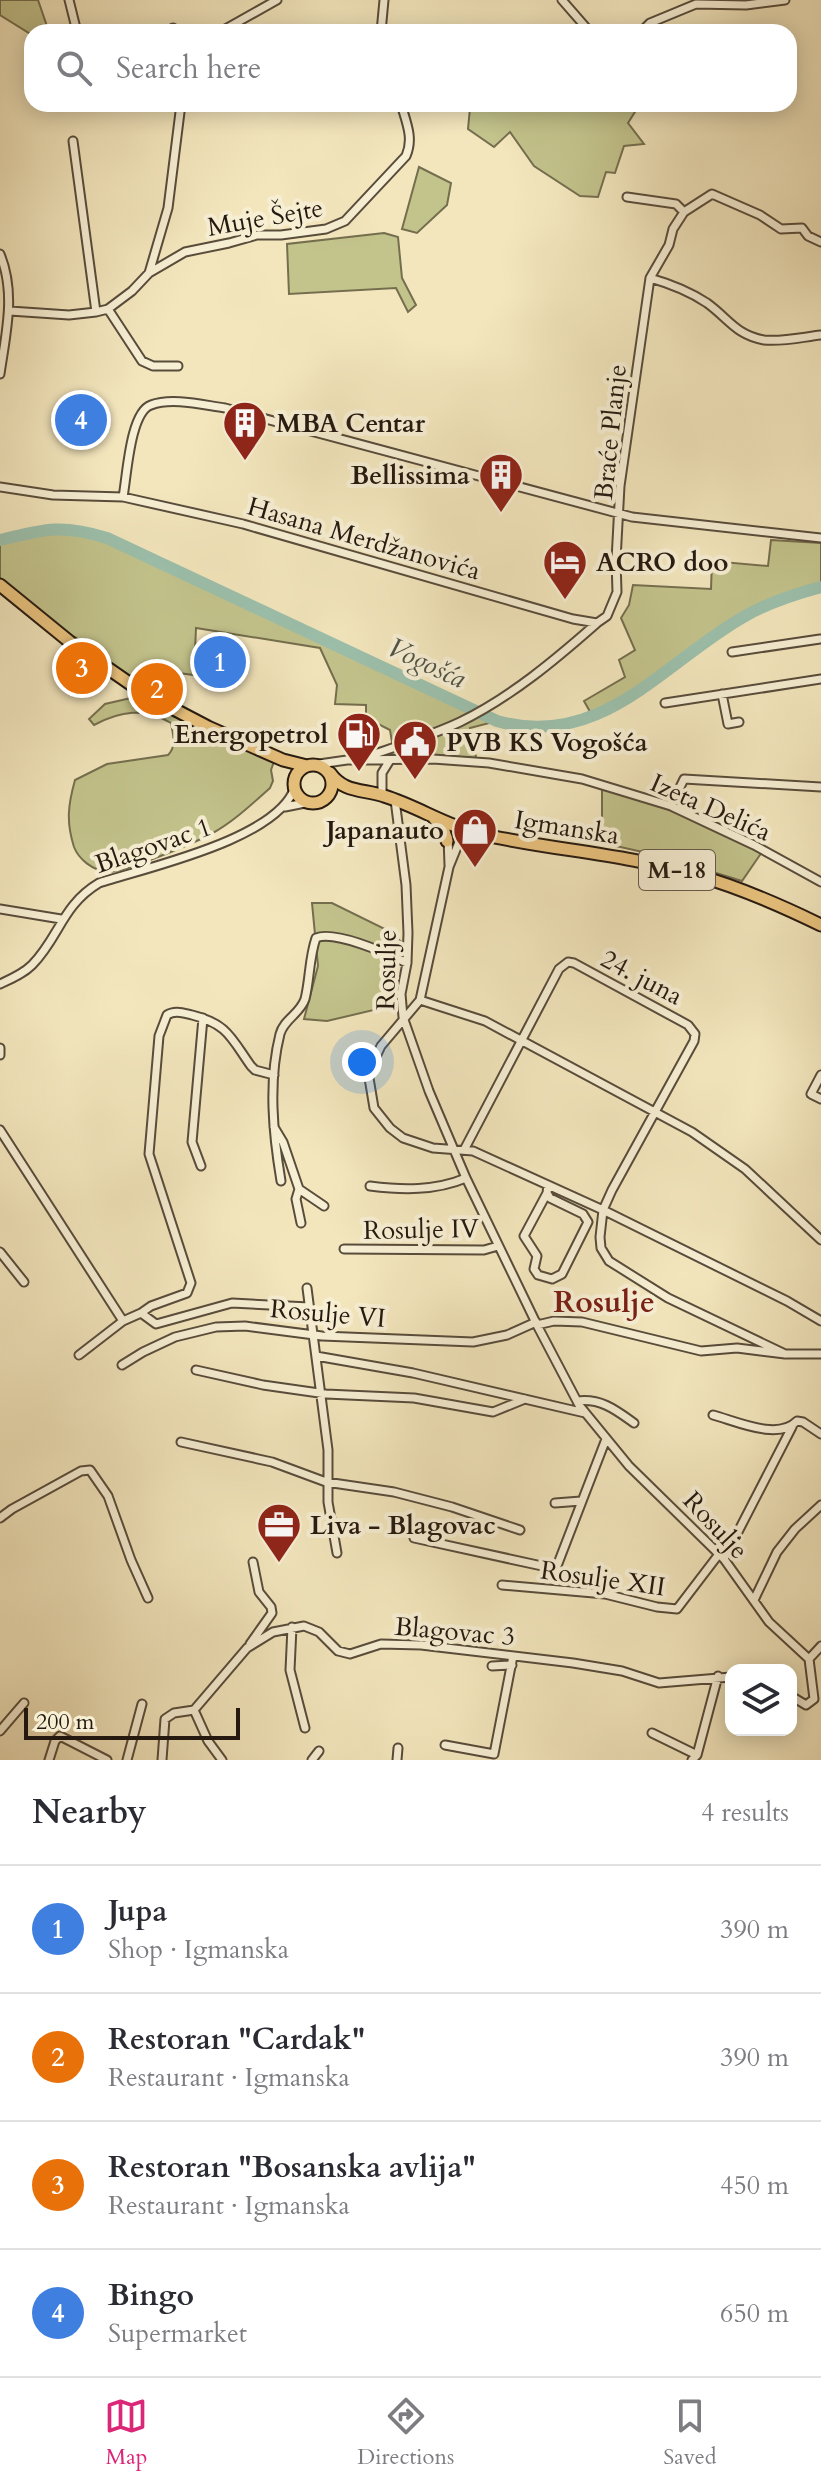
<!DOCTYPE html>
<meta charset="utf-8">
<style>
body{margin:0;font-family:Cardo,serif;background:#f7f7f7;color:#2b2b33}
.controls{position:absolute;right:24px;bottom:24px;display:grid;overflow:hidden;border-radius:16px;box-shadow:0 4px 20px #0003}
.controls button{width:72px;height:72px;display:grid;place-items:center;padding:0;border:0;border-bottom:2px solid #e1e1e2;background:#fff;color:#2b2b33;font:40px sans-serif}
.scale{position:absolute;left:24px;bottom:20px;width:216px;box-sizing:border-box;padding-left:8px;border:4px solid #251910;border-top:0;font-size:22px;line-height:28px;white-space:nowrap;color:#251910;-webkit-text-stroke:6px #f7efd4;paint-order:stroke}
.you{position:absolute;left:362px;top:1062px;width:28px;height:28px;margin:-20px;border:6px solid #fff;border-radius:50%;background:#1a73e8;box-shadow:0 0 0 12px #1a73e833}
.badge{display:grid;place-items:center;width:52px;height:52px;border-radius:50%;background:#db2777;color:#fff;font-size:26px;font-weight:700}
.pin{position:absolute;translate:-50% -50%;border:4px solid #fff;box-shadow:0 2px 8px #0006}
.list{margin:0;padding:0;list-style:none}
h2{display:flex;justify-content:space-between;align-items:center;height:104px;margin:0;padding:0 32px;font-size:34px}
h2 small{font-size:26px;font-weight:400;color:#7c7c81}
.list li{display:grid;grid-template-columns:52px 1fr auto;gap:24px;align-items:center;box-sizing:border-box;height:128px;padding:0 32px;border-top:2px solid #e1e1e2}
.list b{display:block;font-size:30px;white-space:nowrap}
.list p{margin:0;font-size:26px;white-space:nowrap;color:#7c7c81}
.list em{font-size:26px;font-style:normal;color:#7c7c81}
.icon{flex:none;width:44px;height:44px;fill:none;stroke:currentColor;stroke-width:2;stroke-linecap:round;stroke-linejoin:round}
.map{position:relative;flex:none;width:821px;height:1760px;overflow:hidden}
.search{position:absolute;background:#fff;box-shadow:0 4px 20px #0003;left:24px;right:24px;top:24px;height:88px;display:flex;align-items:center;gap:20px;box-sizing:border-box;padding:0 28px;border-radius:24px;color:#7c7c81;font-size:30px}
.sheet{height:616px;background:#fff}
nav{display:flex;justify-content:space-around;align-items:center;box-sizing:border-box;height:112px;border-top:2px solid #e1e1e2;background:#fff;font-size:22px;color:#7c7c81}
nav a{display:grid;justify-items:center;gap:4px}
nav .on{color:#db2777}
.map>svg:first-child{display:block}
</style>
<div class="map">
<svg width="821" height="1760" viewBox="0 0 821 1760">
<rect width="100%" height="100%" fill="#f3e6bd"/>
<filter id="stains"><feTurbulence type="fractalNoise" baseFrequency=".0025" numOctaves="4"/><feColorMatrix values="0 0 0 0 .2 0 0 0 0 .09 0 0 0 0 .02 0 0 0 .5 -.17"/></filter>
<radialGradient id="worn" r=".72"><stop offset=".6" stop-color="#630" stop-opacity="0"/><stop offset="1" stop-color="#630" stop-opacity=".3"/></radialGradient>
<path fill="#c3c38c" stroke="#746e4e" stroke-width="2" d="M0,0H38L49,32H32V35L0,15Z
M474,104H640L628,123L644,144L624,146L615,173L606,172L598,197L580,196L534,166L510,132L494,147L468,129L470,108Z
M419,167L451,183L447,205L417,233L402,229Z
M384,233L398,237L402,278L416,305L408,312L396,288L289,294L287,244Z
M51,528H66L107,538L497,721L470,728L477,762L362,760L393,748L390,730L366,718V705L335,704L337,685L320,648L196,628L194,675L156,670L145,694L276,756L271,770L273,781L270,788C252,804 233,822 211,834C194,843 123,873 107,872C93,870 79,860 74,847C66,822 68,805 75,780L107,764L168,755C177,746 173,735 171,723C145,707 120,711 94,725L89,719L105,704L144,695L0,588V540Z
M771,540L821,543V587C795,594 770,602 747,615C693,645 650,693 593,717L584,701L625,677L619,660L635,650L621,618L629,605L633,585L711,589L712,561L768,566Z
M602,785L671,806L762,852L742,881L661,856L602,843Z
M312,903H332L389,931L405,945L378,1009L327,1021L304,1019L318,966Z"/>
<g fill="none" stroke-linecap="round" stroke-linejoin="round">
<path stroke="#9cc0ac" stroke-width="12" d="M0,540C45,529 62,524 107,538L497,721C602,751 665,660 747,615C770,602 795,594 821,587"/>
<g stroke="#584c3b" stroke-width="11">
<path id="street" d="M69,0L77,32
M562,0L590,32
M173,28L175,32
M644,29L650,23L696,4L746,5L785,0
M220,32L277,0
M381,32L384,0
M638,32L644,29L663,32
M203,104H223
M73,141L96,312
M627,197L676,204L684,212
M0,254C16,293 6,333 0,374
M149,273L185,252L229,243L257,235H281L326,229L345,221L406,156C414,138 406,122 401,104
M650,278C671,284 689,291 707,303C729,319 736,335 764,340C783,342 803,337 821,335
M108,309L142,361L153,366H178
M10,311L69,315L96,312L108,309L132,291L149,273L168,208L181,104
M0,487L53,495L123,497L243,524L573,619L597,623L607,616L617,592L616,560L620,486L650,278L669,245L673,229L684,212L712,194L760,215L781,229L802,228L808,236L821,242
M123,497C127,476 130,412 151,405C172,397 203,405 225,408L632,517L821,538
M732,652L820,639
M722,694L728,724L739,722
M665,703L821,679
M366,757C398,746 430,736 460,722C511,697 555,660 597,623
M312,765L347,760L433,759L489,763L582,779L671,806L754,845L821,882
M382,795V773L390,760
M395,800L406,885L408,933L407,963L401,994L403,1017L429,1091L466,1178L537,1325L579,1405L629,1466L724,1559L769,1622L809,1659L814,1699L806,1705L791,1696
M671,806L684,779L821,787
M285,807L310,802
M464,830L449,867L420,1000L381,1046L371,1067L369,1078L374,1108L390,1128L403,1138L433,1148L473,1151L603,1210L600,1237L601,1248L609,1261L668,1298L785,1354
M448,837L449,865
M0,909L61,919
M0,984C11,979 23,974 32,965C59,938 62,905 99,883C148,867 278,839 295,787
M420,1000L485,1021L692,1132L745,1169L821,1240
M0,1048V1055
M821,1075L811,1094L821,1099
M274,1127L283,1142L299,1189L324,1206
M0,1130L123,1321
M464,1150L559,969L568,962L574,963L688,1025L695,1034L694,1041L612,1190L603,1210L787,1301L821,1321
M201,1166L192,1142L203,1018
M281,1181C273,1133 268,1082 280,1034C284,1019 300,1014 305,999C310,979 309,958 316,938C335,930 388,954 407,963
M370,1186C402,1190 435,1191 466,1178
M299,1189L296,1199L301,1223
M547,1193L550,1198L583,1214L588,1222L562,1274L552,1279L538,1275L534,1269L537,1256L524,1236L547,1193L548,1185
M344,1249L484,1250L498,1246
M0,1252L24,1282
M307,1288L328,1450V1502L337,1553
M141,1313L151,1306L187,1293L191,1283L149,1154L159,1036L167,1015C175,1010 183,1013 192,1015C228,1024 231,1038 251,1066L255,1070L274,1075
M537,1325L554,1321L582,1322L701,1351L737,1348L785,1354H821
M79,1355L123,1321L141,1313L156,1324L232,1303L309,1307
M316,1356L413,1373L585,1413
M122,1365L143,1352L175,1337L216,1327L245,1326L322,1336L473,1342L507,1335L536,1322
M196,1370L263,1385L326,1394L414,1398L493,1412L525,1399
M577,1401C601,1398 616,1410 634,1423
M713,1415C736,1421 778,1441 797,1421L803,1422L821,1434
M181,1442L272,1462L326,1482L394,1492L452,1507L520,1530
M555,1503L581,1501
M0,1518L12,1509L81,1471L90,1470L108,1496L131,1560L148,1598
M414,1538L542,1566H557L606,1439
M724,1559L792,1427
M502,1585L605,1594L657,1607L677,1609L719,1554
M754,1600L777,1552L795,1529L821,1505
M292,1627L290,1670L305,1728
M250,1644L272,1613L271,1607L259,1592L253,1562
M809,1659L821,1646
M492,1666L512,1665
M194,1710L208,1741L222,1760
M0,1731L24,1703
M652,1733L697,1755
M445,1745L494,1754L513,1656
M49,1760L55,1741L60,1736L107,1760
M127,1760L142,1704
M162,1760L165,1719L174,1713L194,1710L247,1648L273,1632L304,1626L319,1632L338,1651L350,1654L381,1644L421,1645L573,1663L622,1671L659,1683L731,1677
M312,1760L319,1751
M397,1760L398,1748
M692,1760L697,1755L718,1676"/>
</g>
<g stroke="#251910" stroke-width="15">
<path id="primary" d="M0,585L70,642L145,694L208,727L283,760L307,766
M294 784a19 19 0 1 1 38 0a19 19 0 1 1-38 0Z
M330,773C344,793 363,789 384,796C417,806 446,826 480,834C552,850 626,854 696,875C739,887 782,906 821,925
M434,818L444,831L447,841"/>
</g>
<use href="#street" stroke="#f7efd4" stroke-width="7"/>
<use href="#primary" stroke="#eac37e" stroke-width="11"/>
</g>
<defs>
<g id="building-pin" transform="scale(2.3)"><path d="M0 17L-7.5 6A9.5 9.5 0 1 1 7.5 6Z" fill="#8f2418" stroke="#f7efd4"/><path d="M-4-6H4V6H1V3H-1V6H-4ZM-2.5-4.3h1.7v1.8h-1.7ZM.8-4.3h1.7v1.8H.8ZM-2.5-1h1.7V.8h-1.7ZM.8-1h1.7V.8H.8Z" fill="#fff"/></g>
<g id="hotel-pin" transform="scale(2.3)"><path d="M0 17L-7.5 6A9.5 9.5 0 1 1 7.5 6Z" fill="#8f2418" stroke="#f7efd4"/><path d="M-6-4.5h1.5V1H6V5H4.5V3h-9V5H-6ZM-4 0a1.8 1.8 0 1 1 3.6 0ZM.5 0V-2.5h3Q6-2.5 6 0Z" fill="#fff"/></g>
<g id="fuel-pin" transform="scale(2.3)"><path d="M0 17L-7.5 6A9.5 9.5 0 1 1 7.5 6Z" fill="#8f2418" stroke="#f7efd4"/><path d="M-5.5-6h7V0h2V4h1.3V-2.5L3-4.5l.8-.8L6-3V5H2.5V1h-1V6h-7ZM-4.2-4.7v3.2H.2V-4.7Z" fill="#fff"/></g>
<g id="civic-pin" transform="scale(2.3)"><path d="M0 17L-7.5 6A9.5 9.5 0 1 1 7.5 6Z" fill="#8f2418" stroke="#f7efd4"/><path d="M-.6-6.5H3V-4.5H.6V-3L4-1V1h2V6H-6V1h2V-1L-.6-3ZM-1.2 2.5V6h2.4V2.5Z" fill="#fff"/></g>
<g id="shop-pin" transform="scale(2.3)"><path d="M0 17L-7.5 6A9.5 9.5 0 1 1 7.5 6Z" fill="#8f2418" stroke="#f7efd4"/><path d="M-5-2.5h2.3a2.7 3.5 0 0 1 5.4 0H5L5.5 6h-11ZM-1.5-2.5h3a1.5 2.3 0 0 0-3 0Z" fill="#fff"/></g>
<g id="office-pin" transform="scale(2.3)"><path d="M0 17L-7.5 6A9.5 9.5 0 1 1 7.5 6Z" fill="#8f2418" stroke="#f7efd4"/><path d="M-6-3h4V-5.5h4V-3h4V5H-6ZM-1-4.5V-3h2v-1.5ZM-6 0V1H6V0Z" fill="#fff"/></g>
</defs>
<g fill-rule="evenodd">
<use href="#building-pin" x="245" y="423"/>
<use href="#building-pin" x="501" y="475"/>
<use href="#hotel-pin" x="565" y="562"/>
<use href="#fuel-pin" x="359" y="734"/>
<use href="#civic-pin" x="415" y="742"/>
<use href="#shop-pin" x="475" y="830"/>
<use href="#office-pin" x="279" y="1525"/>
</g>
<g text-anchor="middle" stroke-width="8" stroke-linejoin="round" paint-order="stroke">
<rect fill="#f7efd4" stroke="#64594b" stroke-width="2" x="639" y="850" width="76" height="40" rx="6"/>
<g font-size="24" font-weight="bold" fill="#251910">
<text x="677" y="878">M-18</text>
</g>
<g font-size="26" fill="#251910" stroke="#f7efd4">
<text transform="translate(265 217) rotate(-10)" y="9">Muje Šejte</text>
<text transform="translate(610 432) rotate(-84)" y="9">Braće Planje</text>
<text transform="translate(364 538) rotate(16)" y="9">Hasana Merdžanovića</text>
<text transform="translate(711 807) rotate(24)" y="9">Izeta Delića</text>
<text transform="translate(567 827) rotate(9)" y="9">Igmanska</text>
<text transform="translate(153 845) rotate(-19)" y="9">Blagovac 1</text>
<text transform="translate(386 970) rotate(-89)" y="9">Rosulje</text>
<text transform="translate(642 977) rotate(28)" y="9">24. juna</text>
<text transform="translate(421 1229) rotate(-1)" y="9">Rosulje IV</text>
<text transform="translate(328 1313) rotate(5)" y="9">Rosulje VI</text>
<text transform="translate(716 1525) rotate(47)" y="9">Rosulje</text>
<text transform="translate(603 1578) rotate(8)" y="9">Rosulje XII</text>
<text transform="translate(455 1631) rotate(5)" y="9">Blagovac 3</text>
</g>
<g font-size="26" font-weight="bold" fill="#251910" stroke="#f7efd4" text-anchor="start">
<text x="276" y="432">MBA Centar</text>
<text x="470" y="484" text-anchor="end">Bellissima</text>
<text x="596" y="571">ACRO doo</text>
<text x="328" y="743" text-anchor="end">Energopetrol</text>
<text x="446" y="751">PVB KS Vogošća</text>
<text x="444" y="839" text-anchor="end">Japanauto</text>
<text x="310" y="1534">Liva - Blagovac</text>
</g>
<g font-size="28" font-style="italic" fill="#4f5347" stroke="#f7efd4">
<text transform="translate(427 662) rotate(25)" y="10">Vogošća</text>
</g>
<g font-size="30" font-weight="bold" fill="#7a1f14" stroke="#f7efd4">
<text x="604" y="1312">Rosulje</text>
</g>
</g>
<rect width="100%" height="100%" filter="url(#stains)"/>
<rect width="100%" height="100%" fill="url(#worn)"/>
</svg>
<div class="controls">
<button><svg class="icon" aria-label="layers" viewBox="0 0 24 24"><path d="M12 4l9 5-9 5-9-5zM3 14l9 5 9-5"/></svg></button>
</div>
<div class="scale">200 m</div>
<div class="you"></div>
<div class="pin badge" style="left:220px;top:662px;background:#3f7fe0">1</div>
<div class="pin badge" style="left:157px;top:689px;background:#e8710a">2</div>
<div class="pin badge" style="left:82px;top:668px;background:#e8710a">3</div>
<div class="pin badge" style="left:81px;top:420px;background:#3f7fe0">4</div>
<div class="search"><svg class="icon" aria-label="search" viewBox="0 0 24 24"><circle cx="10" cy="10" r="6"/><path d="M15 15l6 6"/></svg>Search here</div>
</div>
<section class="sheet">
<h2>Nearby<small>4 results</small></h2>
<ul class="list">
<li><span class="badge" style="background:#3f7fe0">1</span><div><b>Jupa</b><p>Shop · Igmanska</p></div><em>390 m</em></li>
<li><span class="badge" style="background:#e8710a">2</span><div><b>Restoran &quot;Cardak&quot;</b><p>Restaurant · Igmanska</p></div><em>390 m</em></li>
<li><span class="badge" style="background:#e8710a">3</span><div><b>Restoran &quot;Bosanska avlija&quot;</b><p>Restaurant · Igmanska</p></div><em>450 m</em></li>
<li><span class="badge" style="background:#3f7fe0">4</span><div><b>Bingo</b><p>Supermarket</p></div><em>650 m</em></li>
</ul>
</section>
<nav>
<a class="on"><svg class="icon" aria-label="map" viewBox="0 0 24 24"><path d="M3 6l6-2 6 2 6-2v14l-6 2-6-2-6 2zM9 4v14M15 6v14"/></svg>Map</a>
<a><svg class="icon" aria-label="directions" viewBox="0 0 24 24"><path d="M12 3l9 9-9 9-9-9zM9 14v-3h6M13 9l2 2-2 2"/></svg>Directions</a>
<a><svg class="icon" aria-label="saved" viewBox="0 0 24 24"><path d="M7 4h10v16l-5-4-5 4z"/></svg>Saved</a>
</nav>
